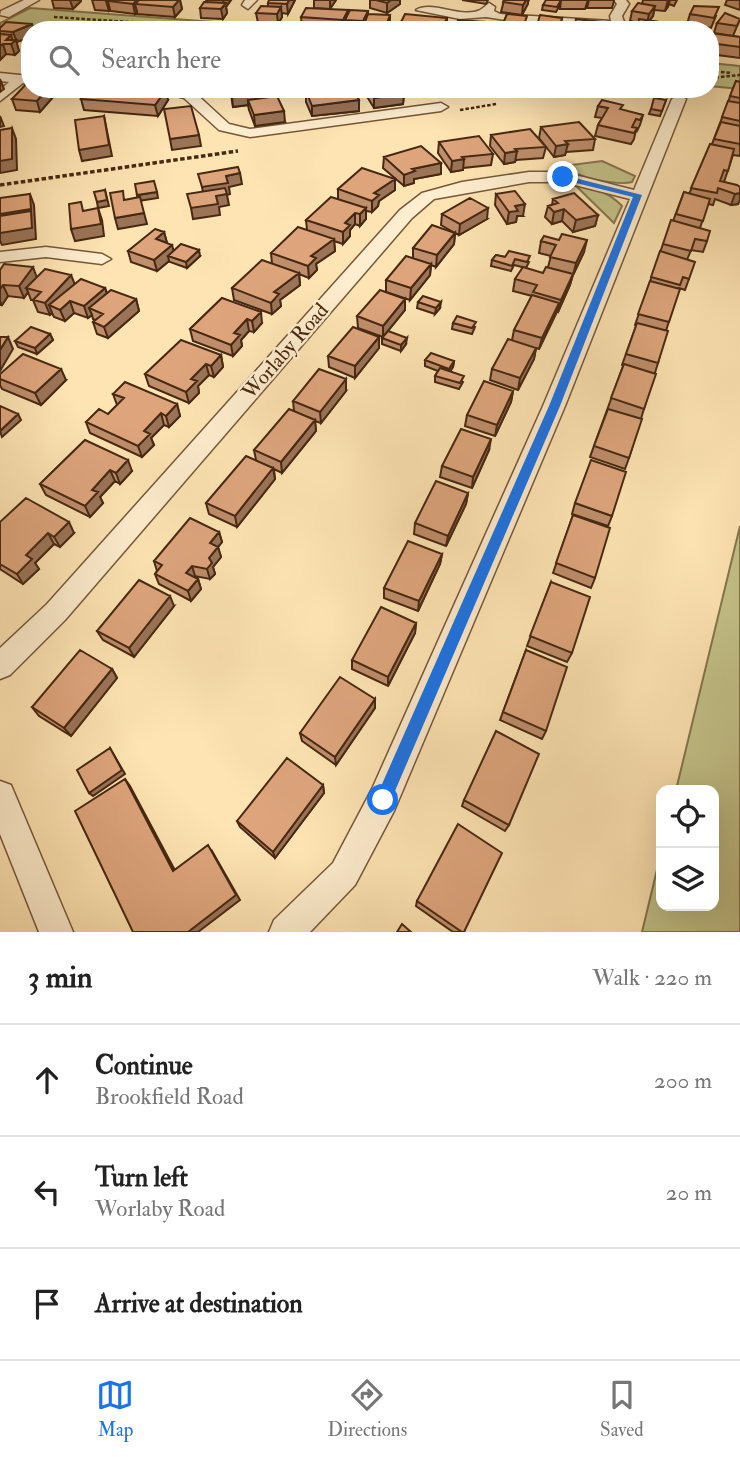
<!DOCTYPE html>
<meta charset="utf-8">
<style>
body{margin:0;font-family:"IM FELL Double Pica",serif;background:#f2f2f2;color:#222}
.controls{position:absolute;right:21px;bottom:21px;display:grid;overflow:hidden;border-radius:14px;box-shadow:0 7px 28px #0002}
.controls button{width:63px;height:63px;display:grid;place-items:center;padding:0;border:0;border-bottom:2px solid #e0e0e0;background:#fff;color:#222;font:35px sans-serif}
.stop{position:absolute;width:21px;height:21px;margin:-16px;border:5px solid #1a73e8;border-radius:50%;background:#fff}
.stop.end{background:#1a73e8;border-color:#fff;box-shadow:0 2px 7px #0008}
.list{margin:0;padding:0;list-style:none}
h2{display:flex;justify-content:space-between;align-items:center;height:91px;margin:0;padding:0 28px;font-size:30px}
h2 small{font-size:23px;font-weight:400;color:#767676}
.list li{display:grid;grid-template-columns:46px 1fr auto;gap:21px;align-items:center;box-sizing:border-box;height:112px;padding:0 28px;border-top:2px solid #e0e0e0}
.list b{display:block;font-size:26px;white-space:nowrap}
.list p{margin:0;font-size:23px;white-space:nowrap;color:#767676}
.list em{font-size:23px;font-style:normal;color:#767676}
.icon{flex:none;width:38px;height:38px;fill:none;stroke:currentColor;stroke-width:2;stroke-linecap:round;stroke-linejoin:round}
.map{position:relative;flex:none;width:740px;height:932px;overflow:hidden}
.search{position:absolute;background:#fff;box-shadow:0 7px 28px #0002;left:21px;right:21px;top:21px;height:77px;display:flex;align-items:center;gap:18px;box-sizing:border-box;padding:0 24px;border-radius:28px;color:#767676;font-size:26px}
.sheet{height:427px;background:#fff}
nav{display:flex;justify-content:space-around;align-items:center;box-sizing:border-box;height:98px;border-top:2px solid #e0e0e0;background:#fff;font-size:19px;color:#767676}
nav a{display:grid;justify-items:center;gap:4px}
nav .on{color:#1a73e8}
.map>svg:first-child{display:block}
</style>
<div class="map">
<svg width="740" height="932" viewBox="0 0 740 932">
<rect width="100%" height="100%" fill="#fee4b3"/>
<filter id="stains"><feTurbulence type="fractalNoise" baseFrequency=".00286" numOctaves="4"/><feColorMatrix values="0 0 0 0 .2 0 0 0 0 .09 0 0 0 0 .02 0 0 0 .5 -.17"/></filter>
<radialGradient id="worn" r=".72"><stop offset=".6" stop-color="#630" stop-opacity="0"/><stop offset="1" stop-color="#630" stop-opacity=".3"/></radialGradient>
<path fill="#c4c38a" stroke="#86764e" stroke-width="2" d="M30,8L317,30H0V23Z
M710,63L740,66V89L710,86Z
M602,161L635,176L632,182C618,186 574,177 564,166Z
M572,182C592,188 608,191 622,206L614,223Z
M740,526V932H642L661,853V906H714V790H676Z"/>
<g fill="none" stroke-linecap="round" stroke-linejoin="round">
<path fill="#7c836c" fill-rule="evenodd" d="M20,24L80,29L82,30H61L22,26L20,25Z"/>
<g stroke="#75573a" stroke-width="3">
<path id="street" d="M24,0H39L9,17L0,15L1,11Z
M245,0H257L248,9L242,5Z
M614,0H626L629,4L622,16L624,22L665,30L519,22L486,17L460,19L416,10C432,0 461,19 480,10C484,8 486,5 489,3L495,7L494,11L500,14L611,21L610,16L617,4Z
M0,73L30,76V84L23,83L0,101V90L9,82L0,81Z
M148,89L193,91L229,124L250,129L441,103L448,107L441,111L250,137L219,130L184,98Z
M679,95L686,99L565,406L394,811L355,885L310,932H269L274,920L333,863L372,789L543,406L630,199L563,182H529L434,199L412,218L65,620L10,675L0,679V648L47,604L400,210L422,193L462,182L529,172H563L634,190L672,99Z
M46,247L102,254L111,259L102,264L46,257L0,262V252Z
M0,781L11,785L73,932H39L0,834Z"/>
</g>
<path stroke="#472812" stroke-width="2.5" stroke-dasharray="3.5 2" stroke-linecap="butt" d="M54,17L252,30
M710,71L732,73
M710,78L740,75
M460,110L496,104"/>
<path stroke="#472812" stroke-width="3.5" stroke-dasharray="4.5 2.5" stroke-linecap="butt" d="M0,185L238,151"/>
<use href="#street" fill="#feedce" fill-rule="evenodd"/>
</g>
<path fill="#bf8e6c" stroke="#472812" stroke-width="2" d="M52,0H81V1L73,9L54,8Z
M92,0H180L182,9L175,17L137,14V12L135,14L111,11L110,10L109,11L95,10Z
M206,0H231L226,7L227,13L223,19L201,18L200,8L207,2Z
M295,0L288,14L282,13V17L278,24L258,23L256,13L268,6V3Z
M314,0H336L330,9L314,8Z
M370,0H400V4L387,13L370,8Z
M462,0H488L486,4Z
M504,0H529L522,15L501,12Z
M561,0H588L585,9H560Z
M589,0H614V1L612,8H587Z
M643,0H677L674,6L669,4L665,11L654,10L653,16L649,21L667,23L666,30H636L638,23L630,21L632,11L642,4Z
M727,0H740V10L725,5Z
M543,5H560L556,12L542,10Z
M348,10V13L368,15H390V25L388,30H365V27L364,30H345V26L344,30L302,27L301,17Z
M507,14L526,26L525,30H501Z
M690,14L716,16L711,28L687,24Z
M447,18L446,30H399L400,24Z
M562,18L559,30H537V25Z
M740,19L733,36L714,33L717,23Z
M0,28L30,37L16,42L19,51L15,55L6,54L0,60Z
M710,33L740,37V58L710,54Z
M736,81L740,82V154L739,156L733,155L724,182L740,187V200L738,204L731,205L715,199L713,205L708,204L700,228L707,241L703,252L691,250L687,260L689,279L685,290L679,288L666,331L658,363L629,458L625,469L590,457L623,366L622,365L636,326L635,325L663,244L673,221L684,192L689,194L712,144Z
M60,89L40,112L16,110L12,99Z
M230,89L261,98L285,122L255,126L249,110L248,105L233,107Z
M366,89H401L404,94L403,104L374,108L366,95Z
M422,89H449L448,93L422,91Z
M455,89H481L480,95L455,94Z
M485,89H511L510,94L485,92Z
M514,89H537L536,92L514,91Z
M572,89H604V93L572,90Z
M306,91L359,100V111L312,116L306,102Z
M81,99L168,100L158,116L84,110Z
M666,100L660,116L649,114L651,109Z
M598,106L643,115L640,125L637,131L636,130L634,139L631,144L595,136L598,125L602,118L595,117Z
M541,127L595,139L593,150L566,152L565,155L554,157L539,138Z
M491,135L546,147L543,158L516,160L515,162L504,164L490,146Z
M439,142L493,154L491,165L463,168V170L451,172L438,153Z
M384,157L441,174L414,179V183L404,186L383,168Z
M395,179V190L379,201L378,206L372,212L366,211V219L360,226L355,224L350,230V236L343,244L334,241L335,251L316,264L317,270L309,278L299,274L300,285L280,300L281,306L272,314L234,300L232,288L272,264L271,253L307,230L306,220L338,199V189Z
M496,194L523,216H517L516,222L507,224L495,205Z
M553,199L598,215L595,226L573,232L562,221L552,224L545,217L548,206L552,205Z
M442,214L487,219L459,235L455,233L454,244L436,267L431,265L430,275L410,300L386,292V280L413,258V248L453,232L441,225Z
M164,232L167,243L174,251L200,256L187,268L170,262L169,261L157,271L131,262L128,251Z
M541,241L584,252L573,275L570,285L558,312L557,311L539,349L536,348L534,359L518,390L490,380L492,369L512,340L514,330L532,296L513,291L515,279L543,273L548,267L551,256L539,253Z
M496,255L529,262L526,268L514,265L511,271L491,266L492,260Z
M0,270L75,284L105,288L107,293L136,299L139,311L108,338L97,334L93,322L95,320L93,319L92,315L88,318L74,313L65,321L54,317L52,313L50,315L38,312L33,300H31L28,292L24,298L8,296L2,305H0Z
M222,298L262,323L254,332L249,331L241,340L242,346L233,356L193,341L190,329Z
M405,299V310L383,337L358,328L357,316Z
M418,302L440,308L435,314L417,308Z
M453,323L475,327L472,334L452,329Z
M50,334L53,340L37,354L18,347L15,341Z
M379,337V348L355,378L329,367L328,356Z
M382,338L406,344L401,351L382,344Z
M221,355L223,367L214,377L209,375L198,386L199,393L189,403L149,386L145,374Z
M425,360L454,361L453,367L450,371L463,382L459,389L435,382V376L438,371L425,366Z
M0,374L66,380L41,405L2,389L0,385Z
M346,391L321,423L315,421L316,431L282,473L274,469L275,479L237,527L209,514L206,503L256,460L254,450L294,411L293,401Z
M513,391L511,402L495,436L465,426L467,415Z
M113,394L177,404L180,416L169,427L164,425L151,438L154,445L142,457L90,433L86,422L108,414L117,405Z
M85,440L132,471L120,484L115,481L100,497L103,503L90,517L46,495L40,484Z
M489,450L472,488L440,477L442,466Z
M468,493L466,504L446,546L414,534L415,523Z
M575,503L612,516L608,526L572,514Z
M573,515L595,578L591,588L553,573Z
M0,522L74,533L60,547L54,544L35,563L39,569L23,584L0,569Z
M219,532L222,542L218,547L221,557L213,567L215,574L210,579L195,576L194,577L198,579L201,589L191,601L159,584L155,574L157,571L154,561Z
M442,554L440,564L418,611L384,598V588Z
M551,582L572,653L567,662L527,646Z
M174,606L134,657L103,640L97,631Z
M416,623L415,633L388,686L352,669V660Z
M526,650L546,731L542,739L500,720Z
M112,669L117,678L71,736L39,716L32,707Z
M375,699V708L336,765L302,741L300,733Z
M323,785L324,793L275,858L240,827L237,821Z
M464,800L509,825L505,831L462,806Z
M417,901L464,932H453L416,906Z"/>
<path fill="#9b7458" stroke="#472812" stroke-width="2" d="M70,0H81V1L73,9Z
M108,0H118L108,1L110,10L109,11L106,1Z
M137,0H140L135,4L137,12L135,14L133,4Z
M179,0H180L182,9L175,17L173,7Z
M223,0H231L226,7L227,13L223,19L221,9L224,6Z
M289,0H295L288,14L287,4Z
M330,0H336L330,9Z
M391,0H400V4L387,13V3Z
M526,0H528V4L522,15L523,5Z
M668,0H670L668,7L665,11Z
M655,6L653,16L647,24L649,14Z
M281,7L282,17L278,24L277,14Z
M348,10V20H345V26L344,30L343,20Z
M368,11V21L365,22V27L363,30V21Z
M390,15V25L388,30H387V23Z
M447,18V28L446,30H442Z
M32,24L34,30H30V37L17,42L13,32Z
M11,35L13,42L16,40L19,51L15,55L11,44L6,40Z
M3,44L6,54L0,60V46Z
M0,79L4,89L0,92Z
M47,89H60L40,112L37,101Z
M166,90L168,100L158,116L155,105Z
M261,93L262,104L248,100V105L233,107L232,96Z
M404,94L403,104L374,108V98Z
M359,100V111L312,116V106Z
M284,111L285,122L255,126L254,115Z
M0,116L4,126L0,127Z
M104,116L112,156L82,161L79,150Z
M12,128L16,139L17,170L0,173V161Z
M199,135L201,146L172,150L170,139Z
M568,144L565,155L554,157L556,146Z
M517,151L515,162L504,164L505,153Z
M464,159L463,170L451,172L452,161Z
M441,163V174L414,179V183L404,186V175L412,169Z
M240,173L242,184L229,187L230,194L227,195L229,205L219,207L220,215L193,219L191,208L204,198L202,187L226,176Z
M395,179V190L379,201L378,206L372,212V201L374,193Z
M105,190L109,206L98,208L97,202Z
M157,192L158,198L138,201L137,195Z
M740,193V200L738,204L731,205L735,194Z
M30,194L34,205L36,239L2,245L0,241V214Z
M525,204L523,216H517L516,222L507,224L509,212L515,206Z
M98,208L102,220L104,236L75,241L71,229Z
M366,208V219L360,226V214Z
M488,208L487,219L459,235L460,224Z
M564,209L562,221L552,224L554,212Z
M144,213L147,224L118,229L115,218Z
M355,213V224L350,230V236L343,244V232L345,223Z
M598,215L595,226L573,232L576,220Z
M164,232L167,243L156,239Z
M455,233L454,244L436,267L437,255Z
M334,239L335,251L316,264L317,270L309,278L308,266L311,256Z
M587,240L584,252L573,275L576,263Z
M172,245L175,256H168L169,261L157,271L154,260Z
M199,250L200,256L187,268L186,262Z
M431,264L430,275L410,300L411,288Z
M33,267L37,278L26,288L28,292L24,298L19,286Z
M299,273L300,285L280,300L281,306L272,314L271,303L274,292Z
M573,274L570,285L558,312L561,300Z
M71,275L76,287L49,305L52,313L50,315L45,303Z
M3,285L8,296L2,305L0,301V289Z
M105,288L109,300L89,308L92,315L88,318L84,306Z
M136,299L139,311L108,338L104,327Z
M405,299V310L383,337V326Z
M70,301L74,313L65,321L60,310Z
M441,302L440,308L435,314L436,308Z
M559,303L556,314L539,349L542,338Z
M261,312L262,323L254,332L252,321Z
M247,319L249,331L241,340L242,346L233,356L231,345L234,333Z
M50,334L53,340L37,354L35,348Z
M8,337L13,349L0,371V350Z
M379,337V348L355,378V366Z
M407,338L406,344L401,351V345Z
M536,348L534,359L518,390L520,378Z
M221,355L223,367L214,377L211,366Z
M454,361L453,367L448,375L449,369Z
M206,364L209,375L198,386L199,393L189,403L186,392L191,379Z
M61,369L66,380L41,405L35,393Z
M346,379V391L321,423L320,412Z
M513,391L511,402L495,436L497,425Z
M177,404L180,416L169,427L166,416Z
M161,413L164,425L151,438L154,445L142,457L138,446L144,431Z
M18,414L21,420L2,437L0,431Z
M315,420L316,431L282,473L281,462Z
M491,439L489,450L472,488L473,477Z
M128,460L132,471L120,484L116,473Z
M273,468L275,479L237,527L235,516Z
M110,470L115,481L100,497L103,503L90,517L85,506L92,490Z
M468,493L466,504L446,546L448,536Z
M69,522L74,533L60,547L54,537Z
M219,532L222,542L218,547L221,557L213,567L215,574L210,579L207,569L210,543Z
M48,533L54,544L35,563L39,569L23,584L17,574L26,555Z
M442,554L440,564L418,611L419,601Z
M192,566L195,576L190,583L186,573Z
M198,579L201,589L191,601L188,591Z
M170,596L174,606L134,657L129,648Z
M416,623L415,633L388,686V677Z
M112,669L117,678L71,736L64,728Z
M375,699V708L336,765L335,757Z
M110,748L125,774L93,796L89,793Z
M125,779L130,786L178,876L173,871Z
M323,785L324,793L275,858L273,852Z
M212,851L240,900L198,932H188Z"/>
<path fill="#dea57d" stroke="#472812" stroke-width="2" d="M110,0H137L133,4L108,1Z
M139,0H179L173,7L135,4Z
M269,0H289L287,4L268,3Z
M376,0H391L387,3Z
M504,0H526L523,5L503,2Z
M546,0H561L557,7L543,5Z
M204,2L226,3L221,9L200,8Z
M638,3L655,6L649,14L632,11Z
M261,6L281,7L277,14L256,13Z
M694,6L719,7L714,18L690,14Z
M306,8L348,10L343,20L301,17Z
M350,10L368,11L363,21L345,20Z
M725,13L740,19L737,26L717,23Z
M368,14L390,15L387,23L365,22Z
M405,14L447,18L442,28L400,24Z
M507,14L527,16L524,25L513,24L512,27L502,26Z
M540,15L562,18L559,30L537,25Z
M576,19L602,22L601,30H574Z
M639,19L667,23V27L659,26V30L637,29Z
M458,20L500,23L499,30H456Z
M6,22L32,24L13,32L0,31V28Z
M63,27L96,30H60Z
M710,33L740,37V47L710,43Z
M0,34L11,35L6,40H16L11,44H3L0,46Z
M30,80V89H47L37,101L12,99Z
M736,81L740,82V98L730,96Z
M89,89H160L166,90L155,105L81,99Z
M230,89H260L261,93L232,96Z
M324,89H353L359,100L312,106L306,91Z
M369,89H401L404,94L374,98Z
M277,96L284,111L254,115L248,100Z
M654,98L666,100L662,111L651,109Z
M602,100L623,105L620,109L643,115L640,120L636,119L632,127L637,128L634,133L598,125L608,108L598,106Z
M728,101L740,103V121L722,117Z
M191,106L199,135L170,139L164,109Z
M104,116L109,145L79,150L75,120Z
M579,122L595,139L565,141L568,144L556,146L541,127Z
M721,122L740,126V144L714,139Z
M12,128V159L0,161V130Z
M530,129L546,147L515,149L517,151L505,153L491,135Z
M479,136L493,154L462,157L464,159L452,161L439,142Z
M710,144L734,149L728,171L724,170L720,181L737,185L740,187V193L735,194L718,188L717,193L691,188Z
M421,146L441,163L412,169L415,171L404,175L384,157Z
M238,167L240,173L226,176L228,183L202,187L198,174Z
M362,168L395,179L374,193L379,195L372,201L338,189Z
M154,181L157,192L137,195L135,184Z
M225,188L227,194L216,196L218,204L191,208L187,194Z
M105,190L107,200L97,202L94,192Z
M123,191L124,200L140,197L144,213L115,218L110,193Z
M515,191L525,204L515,206L518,211L509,212L496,194Z
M684,192L710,199L703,221L676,214Z
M574,193L598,215L576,220L564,209L554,212L548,206L558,203L553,199Z
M30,194L31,209L0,214V198Z
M331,197L366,208L360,214L355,213L345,223L350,225L343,232L306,220Z
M470,198L488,208L460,224L442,214Z
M81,202L83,211L98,208L101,224L71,229L69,204Z
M31,211L32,228L0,233V216Z
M671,220L710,231L707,241L695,239L691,251L663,244Z
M432,225L455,233L437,255L413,248Z
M298,227L334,239L311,256L316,258L308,266L271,253Z
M155,229L164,232L156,239L172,245L154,260L128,251Z
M562,234L587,240L576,263L550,257L556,245L541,241L544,236L559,240Z
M181,244L199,250L186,262L168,256Z
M509,251L530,256L527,262L515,259L512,266L492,260L496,255L505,257Z
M660,251L695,262L689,279L683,277L680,285L651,277Z
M406,256L431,264L411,288L386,280Z
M262,260L299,273L274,292L279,294L271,303L232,288Z
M4,264L33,267L19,286L3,285L0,289V270Z
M523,267L543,273L546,267L573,274L561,300L533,292L537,285L515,279Z
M45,269L71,275L45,303L33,300L41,292L26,288Z
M81,279L105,288L84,306L70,301L60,310L49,305Z
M650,281L680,289L669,322L638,314Z
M111,290L136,299L104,327L93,322L103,314L89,308Z
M380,290L405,299L383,326L357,316Z
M532,295L559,303L542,338L514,330Z
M423,296L441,302L436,308L418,302Z
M222,298L261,312L252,321L247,319L234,333L240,335L231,345L190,329Z
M457,316L476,322L472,328L453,323Z
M637,323L668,331L658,363L626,354Z
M31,327L50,334L35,348L15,341Z
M353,327L379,337L355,366L328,356Z
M388,331L407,338L401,345L382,338Z
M0,337H8L0,350Z
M508,339L536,348L520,378L492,369Z
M181,340L221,355L211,366L206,364L191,379L197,381L186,392L145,374Z
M431,353L454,361L449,369L425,360Z
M23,354L61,369L35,393L0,379V374Z
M624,364L656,374L644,409L611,398Z
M440,368L464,376L460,383L435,376Z
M319,369L346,379L320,412L293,401Z
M484,381L513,391L497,425L467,415Z
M125,382L177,404L166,416L161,413L144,431L150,434L138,446L86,422L99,409L108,414L124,398L113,394Z
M0,406L18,414L0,431Z
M289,409L315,420L281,462L254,450Z
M608,409L642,419L629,458L594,446Z
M461,429L491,439L473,477L442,466Z
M85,440L128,460L116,473L110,470L92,490L98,492L85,506L40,484Z
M246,456L273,468L235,516L206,503Z
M591,460L626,472L612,516L575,503Z
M436,481L468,493L448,536L415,523Z
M26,498L69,522L54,537L48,533L26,555L32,559L17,574L0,564V522Z
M573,515L610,528L595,578L556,563Z
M190,518L219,532L210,543L218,547L209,558L212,563L207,569L192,566L186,573L198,579L188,591L155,574L162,565L154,561Z
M408,541L442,554L419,601L384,588Z
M139,580L170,596L129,648L97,631Z
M551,582L590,597L572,653L530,636Z
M381,607L416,623L388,677L352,660Z
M80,650L112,669L64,728L32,707Z
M526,650L567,667L546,731L503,712Z
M340,677L375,699L335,757L300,733Z
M496,731L539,754L509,825L464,800Z
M110,748L122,770L89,793L77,770Z
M287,758L323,785L273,852L237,821Z
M125,779L173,871L208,845L236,895L188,932H133L75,811Z
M458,824L502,853L464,932H462L417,901Z
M402,924L411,932H397Z"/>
<path fill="#1a73e8" d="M563,175L642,195L560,406L389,805L383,807L375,800L549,406L633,197L560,179Z"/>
<g text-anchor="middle" stroke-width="5" stroke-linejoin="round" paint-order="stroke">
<g font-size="21" fill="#472812" stroke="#feedce">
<text transform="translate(285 351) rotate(-49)" y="7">Worlaby Road</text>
</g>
</g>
<rect width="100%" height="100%" filter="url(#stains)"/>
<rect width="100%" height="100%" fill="url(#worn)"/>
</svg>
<div class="controls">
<button><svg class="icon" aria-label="locate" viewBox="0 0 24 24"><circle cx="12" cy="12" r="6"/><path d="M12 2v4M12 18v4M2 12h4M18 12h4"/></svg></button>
<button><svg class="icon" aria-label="layers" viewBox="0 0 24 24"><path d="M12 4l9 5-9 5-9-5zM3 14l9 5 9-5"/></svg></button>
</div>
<div class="stop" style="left:383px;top:800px"></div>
<div class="stop end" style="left:563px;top:177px"></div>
<div class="search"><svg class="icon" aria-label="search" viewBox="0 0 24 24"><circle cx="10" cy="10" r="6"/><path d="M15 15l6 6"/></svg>Search here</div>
</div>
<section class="sheet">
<h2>3 min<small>Walk · 220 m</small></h2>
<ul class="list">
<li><svg class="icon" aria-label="ahead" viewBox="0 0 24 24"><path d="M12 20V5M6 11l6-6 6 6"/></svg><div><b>Continue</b><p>Brookfield Road</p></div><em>200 m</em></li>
<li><svg class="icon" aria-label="left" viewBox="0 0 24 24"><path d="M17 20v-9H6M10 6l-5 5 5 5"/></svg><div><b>Turn left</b><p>Worlaby Road</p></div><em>20 m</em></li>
<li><svg class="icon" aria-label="arrive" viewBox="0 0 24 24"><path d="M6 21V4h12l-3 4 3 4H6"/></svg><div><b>Arrive at destination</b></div></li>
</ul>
</section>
<nav>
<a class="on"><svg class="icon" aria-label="map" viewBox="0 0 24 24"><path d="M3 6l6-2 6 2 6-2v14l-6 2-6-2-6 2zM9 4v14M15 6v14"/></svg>Map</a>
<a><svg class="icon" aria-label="directions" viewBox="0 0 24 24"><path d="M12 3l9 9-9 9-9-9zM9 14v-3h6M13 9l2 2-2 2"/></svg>Directions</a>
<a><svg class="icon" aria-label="saved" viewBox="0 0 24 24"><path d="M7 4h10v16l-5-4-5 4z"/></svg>Saved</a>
</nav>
